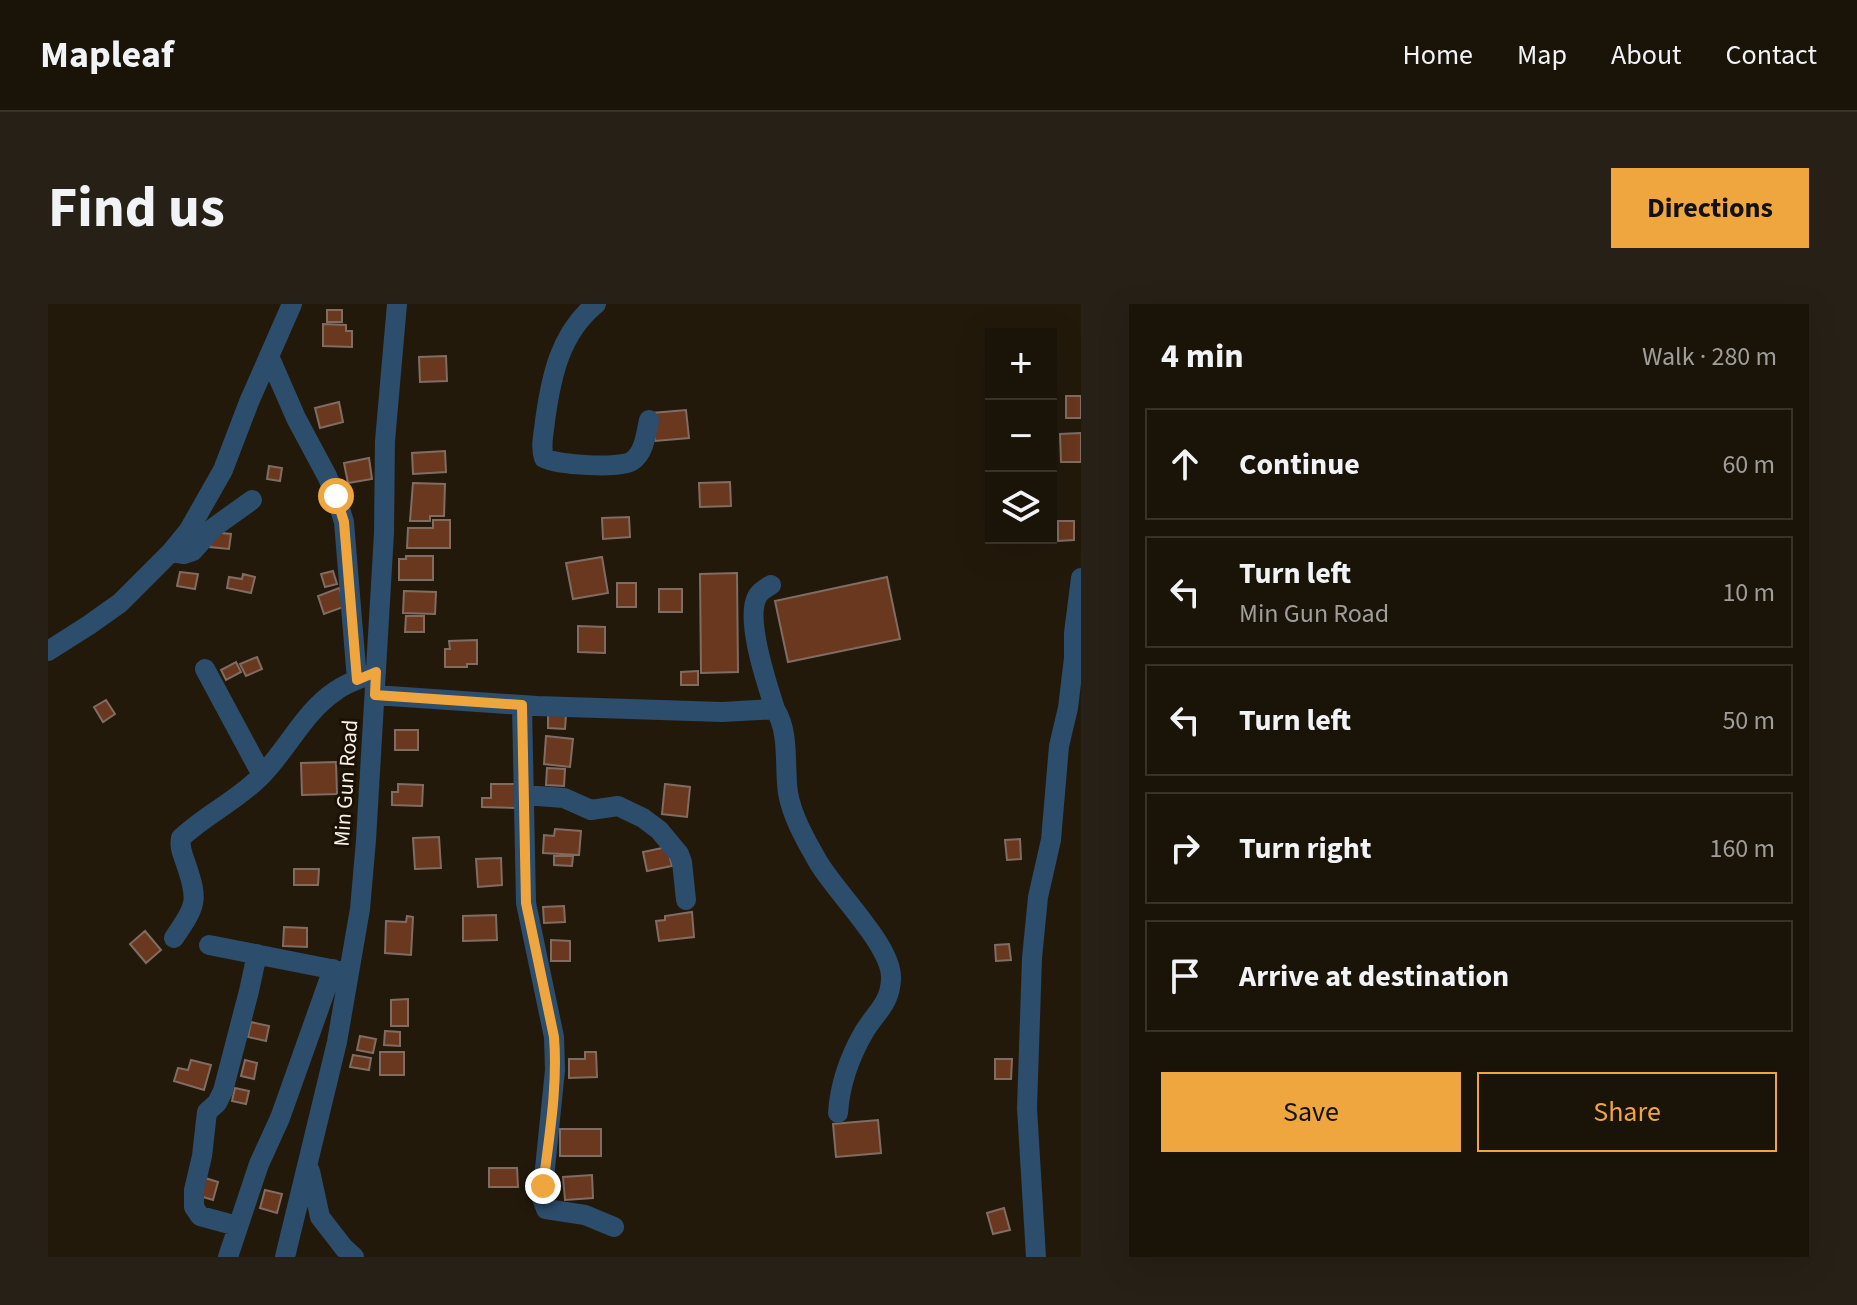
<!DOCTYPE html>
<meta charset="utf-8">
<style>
body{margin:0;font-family:"Source Sans 3",sans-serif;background:#272016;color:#f1f3f6}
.controls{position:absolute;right:24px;top:24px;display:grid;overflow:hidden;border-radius:0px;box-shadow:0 8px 32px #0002}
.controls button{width:72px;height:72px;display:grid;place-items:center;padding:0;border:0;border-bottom:2px solid #383229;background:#1a1308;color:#f1f3f6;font:40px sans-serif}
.stop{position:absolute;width:24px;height:24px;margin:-18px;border:6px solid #f0a63f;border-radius:50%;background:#fff}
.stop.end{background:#f0a63f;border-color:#fff;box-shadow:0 2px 8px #0008}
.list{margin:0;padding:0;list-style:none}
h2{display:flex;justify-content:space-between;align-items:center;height:104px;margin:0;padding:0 32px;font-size:34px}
h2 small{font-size:26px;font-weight:400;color:#9f9e9c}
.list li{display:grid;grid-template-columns:52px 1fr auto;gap:24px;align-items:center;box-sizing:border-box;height:112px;margin:0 16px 16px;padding:0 16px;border:2px solid #383229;border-radius:0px}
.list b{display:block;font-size:30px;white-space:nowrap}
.list p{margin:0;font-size:26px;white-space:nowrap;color:#9f9e9c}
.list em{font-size:26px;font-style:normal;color:#9f9e9c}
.actions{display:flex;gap:16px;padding:24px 32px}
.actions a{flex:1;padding:18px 0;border:2px solid #f0a63f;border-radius:0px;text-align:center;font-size:28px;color:#f0a63f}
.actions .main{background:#f0a63f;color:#111}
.icon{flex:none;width:44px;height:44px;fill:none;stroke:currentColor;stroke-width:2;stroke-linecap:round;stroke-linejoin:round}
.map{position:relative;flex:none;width:1033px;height:953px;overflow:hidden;border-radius:0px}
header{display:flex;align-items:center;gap:48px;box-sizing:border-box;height:112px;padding:0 40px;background:#1a1308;border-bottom:2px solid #383229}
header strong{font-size:38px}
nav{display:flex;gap:44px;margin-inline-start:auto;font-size:28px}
.intro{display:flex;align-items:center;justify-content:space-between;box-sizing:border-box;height:192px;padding:0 48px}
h1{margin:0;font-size:56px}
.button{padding:20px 36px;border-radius:0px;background:#f0a63f;color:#111;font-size:28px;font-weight:700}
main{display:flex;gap:48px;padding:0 48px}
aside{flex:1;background:#1a1308;border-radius:0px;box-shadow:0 8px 32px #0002}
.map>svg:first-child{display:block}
</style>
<header>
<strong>Mapleaf</strong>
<nav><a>Home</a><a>Map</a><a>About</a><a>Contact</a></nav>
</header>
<div class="intro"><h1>Find us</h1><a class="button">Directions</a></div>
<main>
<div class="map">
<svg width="1033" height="953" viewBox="0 0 1033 953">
<rect width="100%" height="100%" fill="#23190b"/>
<path fill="#6a371f" stroke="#806c63" stroke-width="2" d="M279,6H294V18H279Z
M275,20L298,21V27H304V43L275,42Z
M398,52L399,77L372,78L371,53Z
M1018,92H1033V114H1018Z
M291,98L295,118L272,124L267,104Z
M638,106L641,134L607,137L604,109Z
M1033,129V158H1013L1012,130Z
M397,147L398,168L365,170L364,149Z
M321,154L324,175L300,179L296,159Z
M221,162L234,164L232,177L219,175Z
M682,178L683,202L652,203L651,179Z
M365,179L397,180L396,212H382V217H362Z
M581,213L582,233L555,235L554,214Z
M385,216H402V244H359L360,224H385Z
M1010,217H1026V236L1010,237Z
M164,228L183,230L181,245L162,243Z
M358,252H385V276H351V255H358Z
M554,253L560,289L525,295L518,259Z
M285,267L289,280L277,283L273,270Z
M132,268L150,270L147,285L129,282Z
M689,269L690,368L653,369L652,270Z
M195,270L207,273L203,289L179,284L181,273L194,275Z
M839,273L852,335L740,358L727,297Z
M569,279H588V303H569Z
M291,284L298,302L276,310L270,292Z
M611,285H634V308H611Z
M356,287L388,288L387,310L355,309Z
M358,312H376V328H357Z
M530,322L557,323V349L530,348Z
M429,336V360H419V363H397V345H402L401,337Z
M209,353L214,365L198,372L192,360Z
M188,358L193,368L178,376L173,366Z
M650,367V381H633V368Z
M58,396L67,410L55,418L46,403Z
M500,410L518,411L517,425L500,424Z
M347,426H370V446H347Z
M498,432L525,435L522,463L496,460Z
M288,458L289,490L254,491L253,459Z
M499,464L517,465L516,482L498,481Z
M350,480L375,481L374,502L344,501V488H350Z
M443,480H467V504L434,503V494H443Z
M617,480L642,483L639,513L614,510Z
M507,525L533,527L531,551L495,549L496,531L506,532Z
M391,533L393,564L367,565L365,534Z
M972,535L973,555L959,556L957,536Z
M619,543L624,562L599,567L595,548Z
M506,552H525L524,562L506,561Z
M453,554L454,581L430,583L428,555Z
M246,565H271L270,581H246Z
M516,602L517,618L496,619L495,603Z
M644,608L646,633L611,637L608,617L617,616V612Z
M448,611L449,636L415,637V612Z
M359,612L365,613L363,651L337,649L338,617L358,618Z
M236,623L259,624V643L235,642Z
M97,627L113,646L98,659L82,640Z
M503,636L522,637V657H503Z
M961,640L963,656L948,657L947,641Z
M360,695V722H343V696Z
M203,718L221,722L218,737L200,733Z
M337,727L352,728V742L336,741Z
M312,732L328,735L325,749L309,746Z
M332,748H356V771H332Z
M537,748H548L549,773L521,774V755H537Z
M305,751L323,754L321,766L302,763Z
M947,755H964L963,775H947Z
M143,756L163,761L156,786L126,777L130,764L140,766Z
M197,756L209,759L206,775L193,772Z
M187,784L201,787L198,800L184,797Z
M830,816L833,849L788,853L785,820Z
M512,825H553V852H512Z
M441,864H469L470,883H441Z
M544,871L545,894L517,896L515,873Z
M157,874L170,878L165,896L152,892Z
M217,886L234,890L229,909L212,904Z
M956,904L962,926L945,930L939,909Z"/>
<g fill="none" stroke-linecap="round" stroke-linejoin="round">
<path stroke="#2c4d6b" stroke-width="20" d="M548,0C512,29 503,73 497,117C496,129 492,142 496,154C509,161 572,165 584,157C597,148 598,129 601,116
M221,52L248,114L279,172L288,192L296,218L309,376
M123,248L136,250L145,247L165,224L204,196
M723,281C718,284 712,287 709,293C697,316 719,380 727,405
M0,347L41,321L72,299L123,248L141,226L175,166L201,98L244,0
M157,365L214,471
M327,391L489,402L674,408L727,405C742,429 736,461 740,489C744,512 757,535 769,556C786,587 845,642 843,675C842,700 828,708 816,728C801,754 792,779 790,809
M474,401L478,599L506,733L507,766L494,894L498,905L537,911L566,923
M476,491L516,494L543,506L570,502L595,514L611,526L631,550L634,558L638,596
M126,634C148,601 151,598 138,560C135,551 131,543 133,534C157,511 188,497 211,474C239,447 255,408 289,386C300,378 315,374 328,368
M161,641L298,668
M262,867L272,913L296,944L306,953
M189,922L152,912L146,903V886L154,852L159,808L169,799L175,787L201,687L209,650
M180,953L211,860L232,814L285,665
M237,953L289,738L312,605L318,536L336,229L337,137L349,0
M988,953L979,804L984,654L990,593L1003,536L1011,442L1020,404L1026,354V329L1033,274"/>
</g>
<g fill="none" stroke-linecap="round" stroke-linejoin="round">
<path stroke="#f0a63f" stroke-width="10" d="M288,192L296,218L309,376L328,368L327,391L474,401L478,599L506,733C510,782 501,833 495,882"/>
</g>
<g text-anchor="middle" stroke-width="6" stroke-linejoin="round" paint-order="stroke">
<g font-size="22" fill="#f9f2e8" stroke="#1a1004">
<text transform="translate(297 479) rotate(-86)" y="8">Min Gun Road</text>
</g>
</g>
</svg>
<div class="controls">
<button>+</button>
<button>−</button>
<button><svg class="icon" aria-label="layers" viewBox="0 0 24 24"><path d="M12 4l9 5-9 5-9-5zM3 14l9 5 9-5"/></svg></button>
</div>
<div class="stop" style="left:288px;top:192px"></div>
<div class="stop end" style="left:495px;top:882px"></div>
</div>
<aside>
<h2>4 min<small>Walk · 280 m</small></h2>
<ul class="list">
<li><svg class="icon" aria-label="ahead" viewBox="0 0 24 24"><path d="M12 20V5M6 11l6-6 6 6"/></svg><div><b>Continue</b></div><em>60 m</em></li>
<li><svg class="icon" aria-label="left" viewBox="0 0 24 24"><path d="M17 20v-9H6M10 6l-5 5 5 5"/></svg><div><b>Turn left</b><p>Min Gun Road</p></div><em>10 m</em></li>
<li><svg class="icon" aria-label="left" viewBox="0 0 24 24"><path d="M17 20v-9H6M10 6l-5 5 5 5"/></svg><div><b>Turn left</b></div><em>50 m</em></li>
<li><svg class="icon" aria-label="right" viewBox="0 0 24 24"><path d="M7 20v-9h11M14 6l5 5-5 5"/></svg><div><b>Turn right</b></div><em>160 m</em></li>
<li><svg class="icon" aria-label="arrive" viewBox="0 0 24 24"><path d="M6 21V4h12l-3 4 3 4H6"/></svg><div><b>Arrive at destination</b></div></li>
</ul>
<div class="actions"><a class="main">Save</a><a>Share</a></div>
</aside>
</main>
